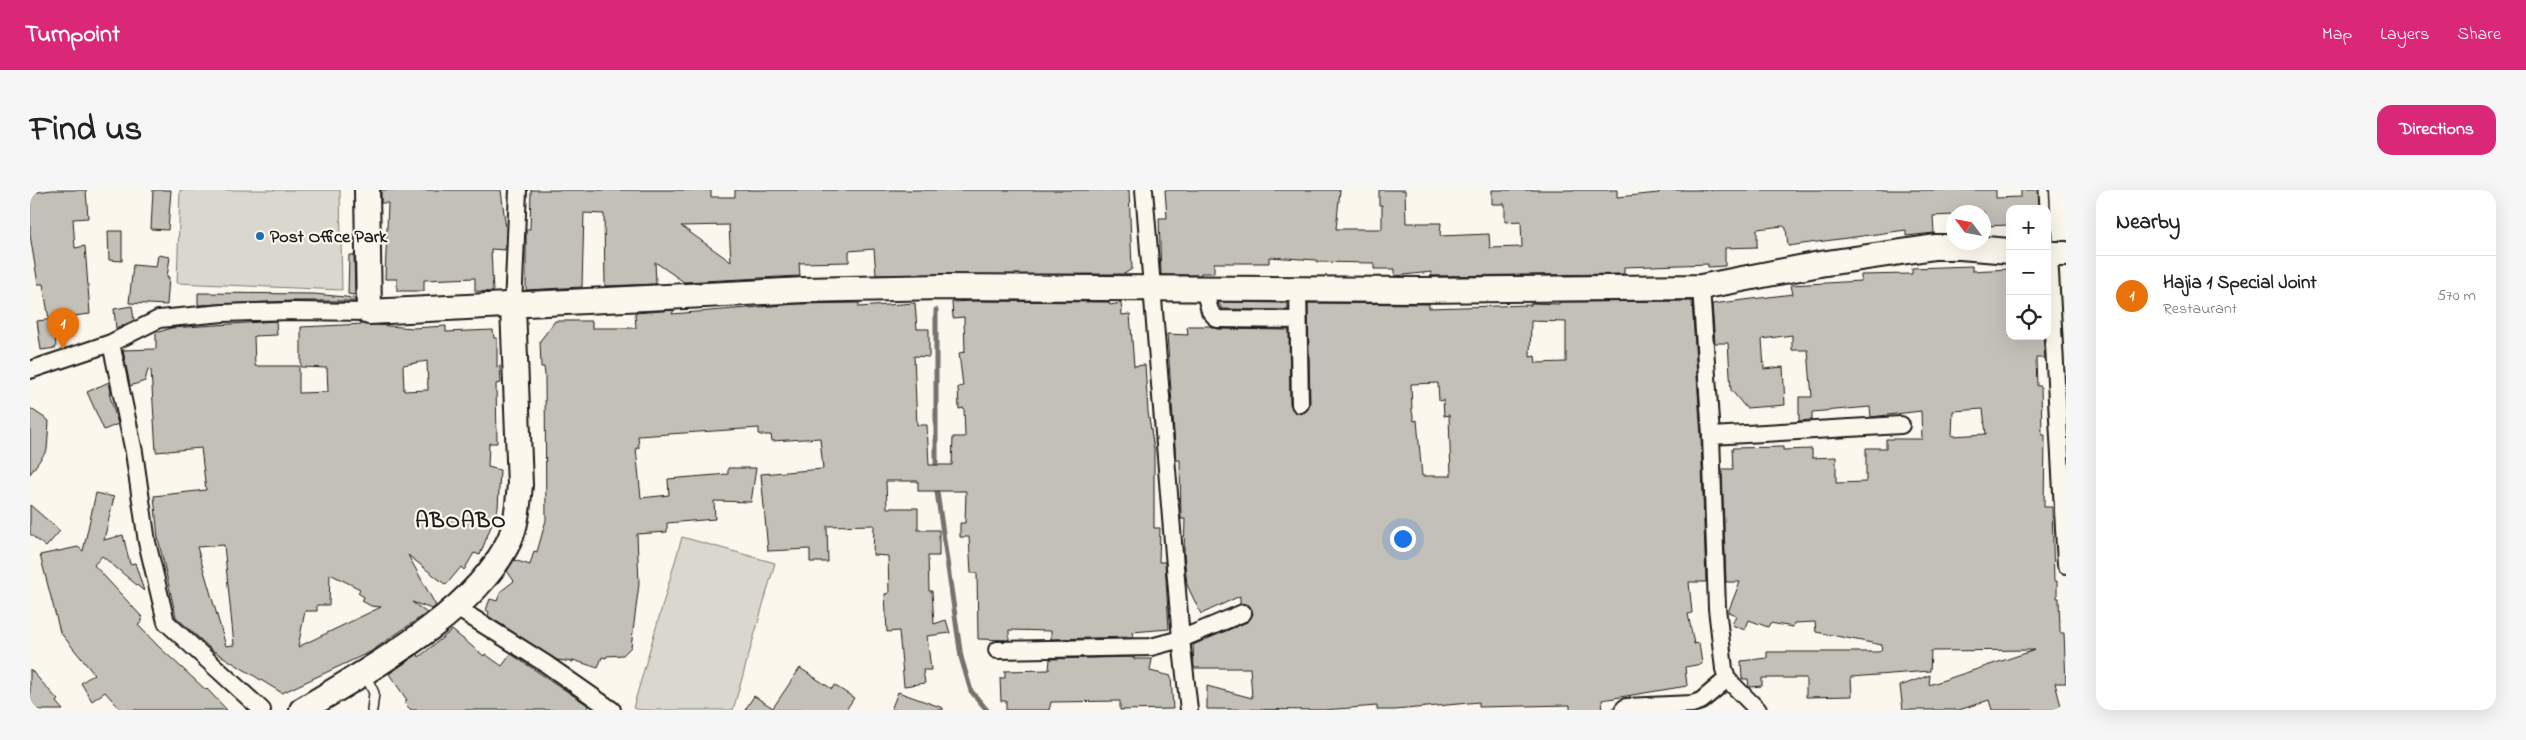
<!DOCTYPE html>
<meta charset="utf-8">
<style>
body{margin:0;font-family:"Indie Flower",sans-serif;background:#f6f6f6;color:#222}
.controls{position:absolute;right:15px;top:15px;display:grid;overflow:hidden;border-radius:10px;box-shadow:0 5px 20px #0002}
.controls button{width:45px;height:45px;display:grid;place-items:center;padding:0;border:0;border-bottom:1px solid #e0e0e0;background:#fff;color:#222;font:25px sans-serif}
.compass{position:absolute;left:1916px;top:15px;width:45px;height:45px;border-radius:50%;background:#fff;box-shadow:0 5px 20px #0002;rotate:302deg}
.you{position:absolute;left:1372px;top:348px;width:18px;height:18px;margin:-12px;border:4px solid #fff;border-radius:50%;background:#1a73e8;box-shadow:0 0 0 8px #1a73e833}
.badge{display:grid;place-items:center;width:32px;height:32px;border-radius:50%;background:#db2777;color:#fff;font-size:16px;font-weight:700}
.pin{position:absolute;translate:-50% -41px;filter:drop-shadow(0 1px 2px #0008)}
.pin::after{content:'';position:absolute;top:26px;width:18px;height:15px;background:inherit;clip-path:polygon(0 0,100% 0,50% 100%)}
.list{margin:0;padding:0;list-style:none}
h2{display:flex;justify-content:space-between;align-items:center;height:65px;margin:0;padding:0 20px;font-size:21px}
h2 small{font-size:16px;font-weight:400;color:#767676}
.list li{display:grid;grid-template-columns:32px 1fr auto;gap:15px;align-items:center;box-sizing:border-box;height:80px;padding:0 20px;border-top:1px solid #e0e0e0}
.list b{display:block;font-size:19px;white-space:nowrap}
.list p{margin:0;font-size:16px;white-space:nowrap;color:#767676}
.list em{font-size:16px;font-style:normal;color:#767676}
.icon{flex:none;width:28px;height:28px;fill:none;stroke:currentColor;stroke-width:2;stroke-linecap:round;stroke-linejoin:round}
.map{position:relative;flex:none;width:2036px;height:520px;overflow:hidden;border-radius:15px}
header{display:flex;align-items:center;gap:30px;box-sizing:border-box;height:70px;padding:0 25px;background:#db2777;color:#fff}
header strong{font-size:24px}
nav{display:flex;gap:28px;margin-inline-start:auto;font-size:18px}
.intro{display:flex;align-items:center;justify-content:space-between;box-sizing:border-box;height:120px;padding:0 30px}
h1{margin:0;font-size:35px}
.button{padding:12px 22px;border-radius:15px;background:#db2777;color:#fff;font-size:18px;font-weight:700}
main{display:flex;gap:30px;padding:0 30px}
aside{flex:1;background:#fff;border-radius:15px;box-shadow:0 5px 20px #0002}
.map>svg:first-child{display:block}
</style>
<header>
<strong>Turnpoint</strong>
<nav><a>Map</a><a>Layers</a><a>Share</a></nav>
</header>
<div class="intro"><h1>Find us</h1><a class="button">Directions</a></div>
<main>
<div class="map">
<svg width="2036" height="520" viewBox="0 0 2036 520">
<rect width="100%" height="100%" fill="#fbf7ec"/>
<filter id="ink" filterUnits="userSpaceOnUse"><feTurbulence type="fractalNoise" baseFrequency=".02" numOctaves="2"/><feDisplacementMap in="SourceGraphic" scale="10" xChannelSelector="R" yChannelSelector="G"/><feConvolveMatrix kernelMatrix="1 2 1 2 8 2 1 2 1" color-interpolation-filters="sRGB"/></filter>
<g filter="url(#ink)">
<path fill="#dad7ce" stroke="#7b7a75" d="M150,0H310L312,100L147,93Z
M652,347L745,373L703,520H611L603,518Z"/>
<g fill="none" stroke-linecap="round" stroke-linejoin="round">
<path stroke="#74726e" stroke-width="5" d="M906,120V282
M906,295L931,467L941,501L957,520"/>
</g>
<path fill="#c3c0b8" stroke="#1c1c1c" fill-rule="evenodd" d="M22,0H56L58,28L43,29L45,58L55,56L60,124L19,129L13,94H8L0,45V3Z
M123,0H141L138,40L121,39Z
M351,0H471L476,39L475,60L461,59L463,102L445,101V88L394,90V101H367V89H355L358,13H351Z
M501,0H681V7H705V0H1099L1102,79L1094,84L846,85L844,59L819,61V72L769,73L770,86L654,92L625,72L626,94L575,96L574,24L554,23L552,97L496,100V39H500ZM699,35L701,72L651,36Z
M1135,0H1310L1306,39H1352V15H1349V0H1375L1376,33H1411L1410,46L1459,44L1460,58L1492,57L1491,31L1475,32V14H1462V0H1587V7L1629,3V0H1966V8L1991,7V0H2008L2009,19H1980V35L1954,36V22H1924V25L1903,26L1904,43L1876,46V40L1758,56L1756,38L1753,36L1727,39V57L1695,58V76L1678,77V74L1594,77V84L1401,86V82L1365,86V79H1344V73L1287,72V70L1239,67V73H1184V83H1171V85H1131L1129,28H1137Z
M78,41H92V71L79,70Z
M128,65L140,67L137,87H139L137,115L99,113L103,75L126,77Z
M319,65H324L325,105L318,104Z
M1942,76V81L1980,79V146H2013L2015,168H2006L2007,196H2011L2012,245H2015L2014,317H2022L2024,391H2027V408H2029L2030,443H2034L2036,493H2025L2032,520H1962L1959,510L1929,520H1873L1870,496L1900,485L1899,495L2005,460L1901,461L1900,481L1821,487L1822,506L1776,507V488H1732V496L1719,497L1718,489H1712L1711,471L1737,468V462H1848L1851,461L1852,455L1786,442L1785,432L1764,433L1763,437L1740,433L1738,437L1719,430L1715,440L1702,435L1706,425L1698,422L1710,392H1696L1692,279H1703L1702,258L1753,257V260L1782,259V268L1806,267V293L1836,292V258H1856V249H1892L1891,221L1841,227L1840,217L1782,222V230L1769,231V207H1782L1778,160H1762V145L1732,149L1734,179L1753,177L1755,215L1716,218L1701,200L1698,153H1685L1682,114L1763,104L1761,95L1831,91V85L1882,84V78ZM1953,219L1956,244L1922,246L1923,221Z
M168,103L284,104L325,108V111H262L168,115Z
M943,111L1079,112L1080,115L1091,113L1092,125L1100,124L1104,176L1115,175L1118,222L1124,259V338H1130L1129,372H1135L1139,439L1102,442L1103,447L1021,449V441L979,440V450L948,449L947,383H941L939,347H930V333H935L936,301H888V291H856L857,318H888V340H909V366H898L899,401H902L904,434L916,430L920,443L897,446L901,480H893L895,493L874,496L869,441L857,442L855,404L859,403L858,366L843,365L844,335L797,336L798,372H780V359L738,361L731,284L793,279L790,248L742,251L741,245H729V238L608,246L609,258H606L611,308L639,305L638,289L698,284V278H726L721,312L684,311L685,329L637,333V342L607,344L609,394L601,457L593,465L577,466L576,468L572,467L568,478L543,470V472L527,470L458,426L459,422L456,420L460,409L467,411L471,401L484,391L477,381L484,370L500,375L504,361L507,362L516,330L515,185L514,177H511L510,151L525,131H562V138H606L605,123L644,120L642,124L767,114L829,113V117L885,113L887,139H899V167L884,166L887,235H897L899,275H922L923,247H935L934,218L929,219L928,197L933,196L929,163L935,162L934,127L923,128L922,112Z
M1662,111L1671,247L1676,392H1659L1662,423L1658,424L1664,454L1669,453L1672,474L1655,477L1657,496L1572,510L1573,520H1540V515L1449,517V512L1365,520H1347V516L1293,520L1177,519V496L1222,508L1220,478H1164L1163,455L1217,432L1223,424L1219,415L1210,414V406L1171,424L1157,395L1154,363L1155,329H1151L1150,270H1146L1137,144L1158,145L1157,136H1180L1187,139L1259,140L1260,214L1265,222L1271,224L1278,219L1280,214L1278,113L1399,114V118L1501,115V113L1529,114V112ZM1501,131L1536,132V172L1506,173L1505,166L1500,167ZM1408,193L1409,211L1413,210L1414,226L1419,225L1421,286H1392L1387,230L1384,231L1382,221L1381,194Z
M1188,112L1258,113V120L1192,119Z
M102,116L104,130L86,139L84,119Z
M24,129L26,158L11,160L7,131Z
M246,131L247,145L224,146L225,176H269V203L298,202L297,178L271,177V137L334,134L383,138L416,136V142L463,140L464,148H467V177L470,176L471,193L466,194L467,253H459L458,277L470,280L468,318L450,365L444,363L434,380L431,377L416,395L378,365L406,416L402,419L382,412L397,423L340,462L252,503L182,460L146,427L128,348L124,306L176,300L171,258L126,262L121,180L118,179L115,191L100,196L93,160L126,159V143L141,138ZM397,171L398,200L374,201L373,175ZM194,355L204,455L196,456L167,357ZM300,384L330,399L328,403L334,407L332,411L341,416L351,417L268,457L275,421H287V415H299Z
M79,192L81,202L79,203L88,234L74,240L57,202Z
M0,218L19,231L17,260L0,284Z
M66,303L84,307L74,350L93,345L100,374L105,373L114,401L72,366L64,375L112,427V432L108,435L128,456L176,500L177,499L197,520H91L75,502L62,511L51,493L64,484L30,442L10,365L48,357L53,361Z
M0,315L30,341L16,357L0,344Z
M422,440L454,466L455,464L472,476L481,464L559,516L556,520H381L374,513L377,510L359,484L388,464L389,467Z
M1104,467V469H1122L1120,481L1141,486L1143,519L1090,520V511L1021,512L1019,520H976V511H971L970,488H975V481L1019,480L1020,469Z
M770,478L802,499L804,495L824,508L816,520H715L724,506L743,518Z
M0,479L28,510L26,512L33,520H0Z
M868,502L913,518V520H861Z"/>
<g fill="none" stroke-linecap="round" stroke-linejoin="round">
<g stroke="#1c1c1c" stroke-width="12">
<path id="lane" d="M2014,0L2015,19
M2017,42L2019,62
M334,482L344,503L342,520"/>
</g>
<g stroke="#1c1c1c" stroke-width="20">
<path id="street" d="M1114,0L1151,449L1159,520
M2019,64L2036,375
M1671,97L1681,246L1687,418L1694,479L1697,489L1728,520
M1174,99L1180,121L1187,129L1268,130
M1268,99L1270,214
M483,117L488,0
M81,153L104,262L117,352L136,432L232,520
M0,180L81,153L129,129L193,123L262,121L339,122
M1681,246L1871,235
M427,418L516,474L582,520
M967,460L1121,457L1151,449L1213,423
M1593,520L1596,517L1662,514L1671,511L1697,489"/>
</g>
<g stroke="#1c1c1c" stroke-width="28">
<path id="secondary" d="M337,0L339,122L774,100L912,97L1390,100L1671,97L1790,74L1905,57H1930L1980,61
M2017,64H2036
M272,520C339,479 445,423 479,351C487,334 488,313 490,295L483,117"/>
</g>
<use href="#lane" stroke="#fbf7ec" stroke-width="9"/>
<use href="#street" stroke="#fbf7ec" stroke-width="16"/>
<use href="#secondary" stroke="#fbf7ec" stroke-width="24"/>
</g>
</g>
<circle fill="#1f6fb2" stroke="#fbf7ec" stroke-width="2" cx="230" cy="46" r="5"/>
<g text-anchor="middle" stroke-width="4.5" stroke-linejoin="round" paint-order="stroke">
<g font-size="18" font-weight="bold" fill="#1c1c1c" stroke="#fbf7ec" text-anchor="start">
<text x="240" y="52">Post Office Park</text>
</g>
<g font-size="22" font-weight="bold" letter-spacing="1" fill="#1c1c1c" stroke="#fbf7ec">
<text x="431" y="337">ABOABO</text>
</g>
</g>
</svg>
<div class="controls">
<button>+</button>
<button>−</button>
<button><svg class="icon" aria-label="locate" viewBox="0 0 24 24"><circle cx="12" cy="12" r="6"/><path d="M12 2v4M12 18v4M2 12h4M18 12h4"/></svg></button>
</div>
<svg class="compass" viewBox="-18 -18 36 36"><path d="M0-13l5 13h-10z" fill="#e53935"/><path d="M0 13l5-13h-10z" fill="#767676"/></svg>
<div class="you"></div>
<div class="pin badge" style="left:33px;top:159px;background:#e8710a">1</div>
</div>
<aside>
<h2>Nearby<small></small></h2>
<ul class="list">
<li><span class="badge" style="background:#e8710a">1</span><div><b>Hajia 1 Special Joint</b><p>Restaurant</p></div><em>570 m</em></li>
</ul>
</aside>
</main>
